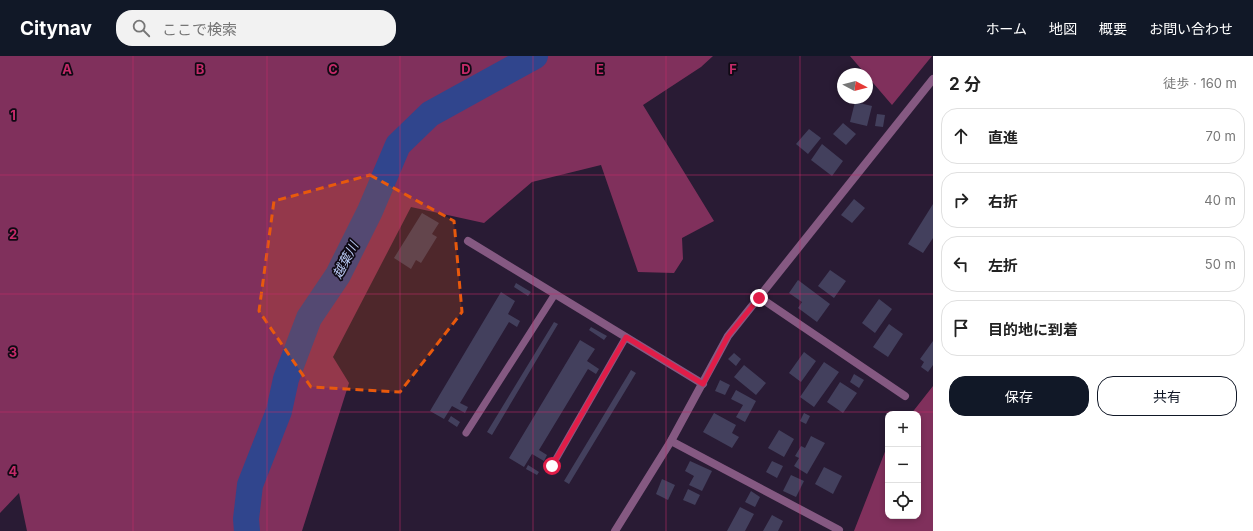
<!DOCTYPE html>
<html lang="ja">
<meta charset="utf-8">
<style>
body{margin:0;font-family:Inter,"Noto Sans JP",sans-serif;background:#f2f2f2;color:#222}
.controls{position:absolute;right:12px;bottom:12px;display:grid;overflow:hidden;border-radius:8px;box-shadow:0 2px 6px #0003}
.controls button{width:36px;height:36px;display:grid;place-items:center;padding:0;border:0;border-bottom:1px solid #e0e0e0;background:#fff;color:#222;font:20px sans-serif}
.compass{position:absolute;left:837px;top:12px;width:36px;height:36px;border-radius:50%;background:#fff;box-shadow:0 2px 6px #0003;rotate:97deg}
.stop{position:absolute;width:12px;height:12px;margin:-9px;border:3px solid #e11d48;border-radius:50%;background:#fff}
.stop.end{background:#e11d48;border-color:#fff;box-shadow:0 1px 4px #0008}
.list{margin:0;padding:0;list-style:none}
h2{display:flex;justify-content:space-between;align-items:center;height:52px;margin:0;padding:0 16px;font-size:17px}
h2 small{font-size:13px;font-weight:400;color:#767676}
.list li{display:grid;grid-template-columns:26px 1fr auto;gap:12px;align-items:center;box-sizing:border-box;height:56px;margin:0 8px 8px;padding:0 8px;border:1px solid #e0e0e0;border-radius:16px}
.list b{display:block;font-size:15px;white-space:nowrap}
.list em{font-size:13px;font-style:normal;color:#767676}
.actions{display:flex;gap:8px;padding:12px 16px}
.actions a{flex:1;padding:9px 0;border:1px solid #111827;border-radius:16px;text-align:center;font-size:14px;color:#111827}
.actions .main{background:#111827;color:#fff}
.icon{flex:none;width:22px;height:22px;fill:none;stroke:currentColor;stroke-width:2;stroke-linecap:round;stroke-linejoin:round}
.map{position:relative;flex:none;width:933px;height:475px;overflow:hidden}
header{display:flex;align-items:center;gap:24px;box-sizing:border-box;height:56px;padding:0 20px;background:#111827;color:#fff}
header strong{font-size:19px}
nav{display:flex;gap:22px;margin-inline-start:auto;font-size:14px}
.search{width:280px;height:36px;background:#f2f2f2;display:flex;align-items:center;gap:10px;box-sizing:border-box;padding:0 14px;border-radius:16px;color:#767676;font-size:15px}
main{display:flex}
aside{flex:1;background:#fff}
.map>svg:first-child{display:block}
</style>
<header>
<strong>Citynav</strong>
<div class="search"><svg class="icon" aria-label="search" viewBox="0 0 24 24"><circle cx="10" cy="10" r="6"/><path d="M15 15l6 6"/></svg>ここで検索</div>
<nav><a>ホーム</a><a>地図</a><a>概要</a><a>お問い合わせ</a></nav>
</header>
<main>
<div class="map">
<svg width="933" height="475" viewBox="0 0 933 475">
<rect width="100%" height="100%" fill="#291b34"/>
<path fill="#80305c" d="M0,0H713L701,11L643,49L714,165L682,182L683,203L674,217L638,216L601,109L532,126L484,167L411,151L333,301L349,327L302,475H27L19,437L0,457Z
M850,0H932L892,49Z
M933,330V475H854L888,388V460H918V358H911Z"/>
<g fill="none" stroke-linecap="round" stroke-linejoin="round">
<path stroke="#30458d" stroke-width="26" d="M247,475L246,463L250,429L279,355L286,323L309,262L338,219L370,155L398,89L430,58L535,0"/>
</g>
<path fill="#43405d" d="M855,46L872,50L867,70L850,66Z
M877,58L885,59L883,71L875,70Z
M843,67L856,78L846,89L833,78Z
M809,73L821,82L808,98L796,88Z
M822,88L843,105L832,120L811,104Z
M854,143L865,152L852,167L841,159Z
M933,148V182L923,197L908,188Z
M422,157L439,167L432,178L437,181L421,207L416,204L411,213L394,202Z
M830,214L846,225L834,242L818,230Z
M798,224L830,248L817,266L798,252L802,246L789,237Z
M516,227L531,236L528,240L514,231Z
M501,236L515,245L508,258L520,265L517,271L509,266L460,347L468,351L465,357L452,350L444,363L430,355Z
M879,243L892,253L875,277L862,267Z
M554,266L558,268L492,379L487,376Z
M889,268L903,278L888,301L873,291Z
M591,271L607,280L604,284L589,274Z
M580,284L595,293L587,305L599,313L596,318L588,313L539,394L547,399L544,405L532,398L524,411L509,402Z
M933,285V309L928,316L921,311L924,306L920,303Z
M804,296L816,305L801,326L789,317Z
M734,297L741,303L736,310L728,303Z
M824,306L839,316L814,351L800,341Z
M744,309L766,327L756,339L734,321Z
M631,314L636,317L569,428L564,425Z
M854,318L864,324L859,332L850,326Z
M720,324L730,329L725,339L715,335Z
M840,326L857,337L843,357L827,346Z
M736,334L756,345L745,366L736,361L743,349L731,343Z
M714,357L736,369L732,377L739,381L732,392L703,376Z
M804,357L810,360L806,368L800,365Z
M451,360L460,366L457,371L448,365Z
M779,374L794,383L784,401L768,392Z
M811,380L825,387L807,418L794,410L799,402L795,400L801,390L805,392Z
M690,405L712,415L702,435L689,429L694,420L685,415Z
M772,405L783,410L777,422L766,416Z
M528,409L539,416L537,419L526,413Z
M824,411L842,420L833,438L815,428Z
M791,419L804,425L796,441L783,435Z
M662,423L675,429L668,444L656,438Z
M688,433L700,439L695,449L683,444Z
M751,435L760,441L755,451L745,446Z
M740,451L754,458L745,475H727Z
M772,459L783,465L778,475H763Z"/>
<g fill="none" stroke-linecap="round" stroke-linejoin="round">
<path stroke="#855982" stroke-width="7" d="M466,377L555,238
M552,410L626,281"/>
<path stroke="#855982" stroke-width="8" d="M468,185L703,328
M759,241L905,340
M671,385L839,474"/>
<path stroke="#855982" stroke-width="8" d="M615,475L671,385L728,280L933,23"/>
</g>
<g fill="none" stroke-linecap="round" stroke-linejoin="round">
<path stroke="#e11d48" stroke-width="5" d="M552,410L626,281L703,328L728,280L759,242"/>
</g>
<path fill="#e8590c" fill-opacity="0.2" stroke="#e8590c" stroke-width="3" stroke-dasharray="8 5" stroke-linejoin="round" d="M370,119L454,165L462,256L400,336L311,331L259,255L274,145Z"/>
<path fill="none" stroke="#c52b69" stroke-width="1" stroke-opacity="0.55" d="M133,0V475M267,0V475M400,0V475M533,0V475M666,0V475M800,0V475M0,119H933M0,238H933M0,356H933"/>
<g text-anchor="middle" stroke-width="3.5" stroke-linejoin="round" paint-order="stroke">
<g font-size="13" font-style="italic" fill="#b9c9f3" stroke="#0f0914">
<text transform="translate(345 204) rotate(-62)" y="5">越葉川</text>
</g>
</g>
<g font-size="13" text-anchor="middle" font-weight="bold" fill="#c52b69" stroke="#0f0914" stroke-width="3.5" stroke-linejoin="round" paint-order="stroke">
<text x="67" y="18">A</text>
<text x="200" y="18">B</text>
<text x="333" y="18">C</text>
<text x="466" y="18">D</text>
<text x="600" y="18">E</text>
<text x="733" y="18">F</text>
<text x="13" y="64">1</text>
<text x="13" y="183">2</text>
<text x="13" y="301">3</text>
<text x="13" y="420">4</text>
</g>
</svg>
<div class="controls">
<button>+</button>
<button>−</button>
<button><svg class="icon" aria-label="locate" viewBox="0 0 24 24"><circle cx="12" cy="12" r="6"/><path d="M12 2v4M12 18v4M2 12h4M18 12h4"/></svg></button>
</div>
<svg class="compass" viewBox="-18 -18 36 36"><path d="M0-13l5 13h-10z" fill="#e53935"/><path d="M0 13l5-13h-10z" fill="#767676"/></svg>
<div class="stop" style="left:552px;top:410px"></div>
<div class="stop end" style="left:759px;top:242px"></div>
</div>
<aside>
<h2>2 分<small>徒歩 · 160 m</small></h2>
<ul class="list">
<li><svg class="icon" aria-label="ahead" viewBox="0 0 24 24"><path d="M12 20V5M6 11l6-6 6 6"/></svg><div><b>直進</b></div><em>70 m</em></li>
<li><svg class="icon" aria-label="right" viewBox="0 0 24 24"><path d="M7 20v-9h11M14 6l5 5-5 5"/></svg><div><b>右折</b></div><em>40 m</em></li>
<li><svg class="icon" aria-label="left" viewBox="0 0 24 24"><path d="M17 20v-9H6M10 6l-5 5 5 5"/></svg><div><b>左折</b></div><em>50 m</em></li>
<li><svg class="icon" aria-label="arrive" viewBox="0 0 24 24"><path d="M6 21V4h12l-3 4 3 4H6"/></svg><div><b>目的地に到着</b></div></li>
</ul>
<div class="actions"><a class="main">保存</a><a>共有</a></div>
</aside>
</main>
